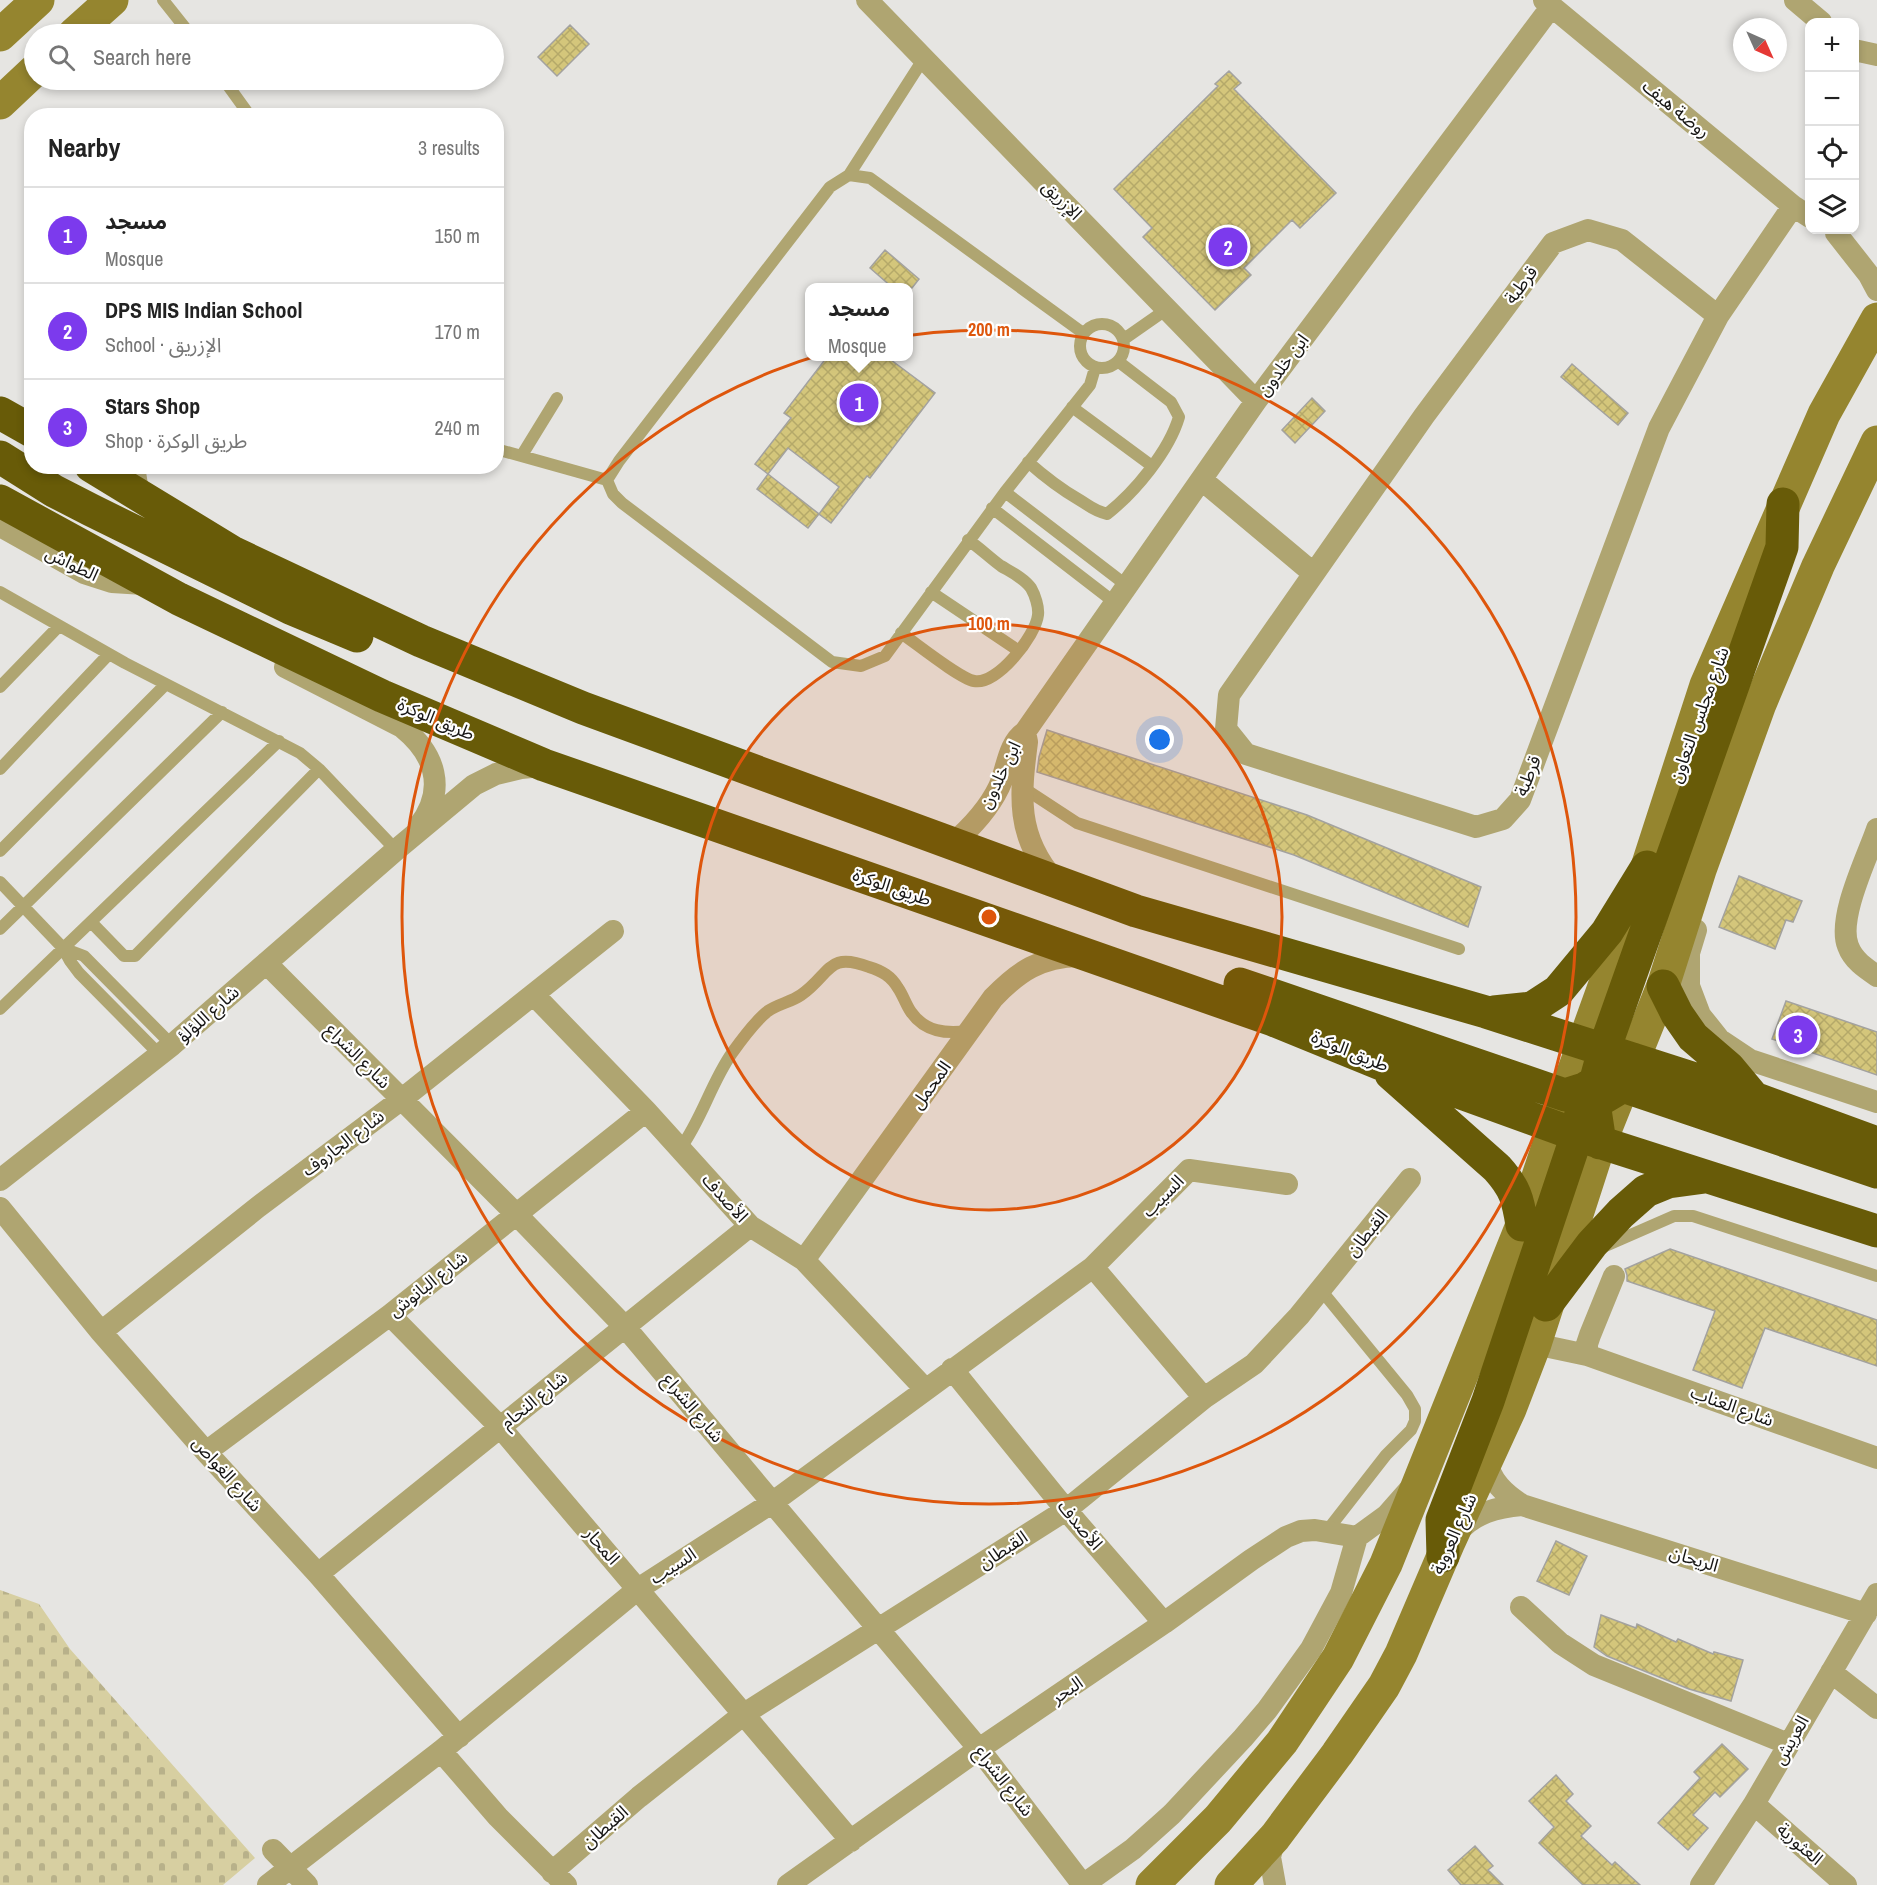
<!DOCTYPE html>
<meta charset="utf-8">
<style>
body{margin:0;font-family:"Archivo Narrow","Noto Sans Arabic",sans-serif;background:#f2f2f2;color:#222}
.controls{position:absolute;right:18px;top:18px;display:grid;overflow:hidden;border-radius:12px;box-shadow:0 3px 9px #0003}
.controls button{width:54px;height:54px;display:grid;place-items:center;padding:0;border:0;border-bottom:2px solid #e0e0e0;background:#fff;color:#222;font:30px sans-serif}
.compass{position:absolute;left:1733px;top:18px;width:54px;height:54px;border-radius:50%;background:#fff;box-shadow:0 3px 9px #0003;rotate:135deg}
.you{position:absolute;left:1160px;top:740px;width:21px;height:21px;margin:-15px;border:4px solid #fff;border-radius:50%;background:#1a73e8;box-shadow:0 0 0 9px #1a73e833}
.badge{display:grid;place-items:center;width:39px;height:39px;border-radius:50%;background:#7c3aed;color:#fff;font-size:20px;font-weight:700}
.pin{position:absolute;translate:-50% -50%;border:3px solid #fff;box-shadow:0 2px 6px #0006}
.popup{position:absolute;left:805px;top:283px;width:108px;height:78px;box-sizing:border-box;display:grid;place-content:center;border-radius:12px;background:#fff;filter:drop-shadow(0 2px 4px #0005);font-size:20px;white-space:nowrap;color:#767676}
.popup b{font-size:22px;color:#222}
.popup::after{content:'';position:absolute;left:50%;top:100%;margin-left:-12px;border:12px solid transparent;border-top-color:#fff}
.list{margin:0;padding:0;list-style:none}
h2{display:flex;justify-content:space-between;align-items:center;height:78px;margin:0;padding:0 24px;font-size:26px}
h2 small{font-size:20px;font-weight:400;color:#767676}
.list li{display:grid;grid-template-columns:39px 1fr auto;gap:18px;align-items:center;box-sizing:border-box;height:96px;padding:0 24px;border-top:2px solid #e0e0e0}
.list b{display:block;font-size:22px;white-space:nowrap}
.list p{margin:0;font-size:20px;white-space:nowrap;color:#767676}
.list em{font-size:20px;font-style:normal;color:#767676}
.icon{flex:none;width:33px;height:33px;fill:none;stroke:currentColor;stroke-width:2;stroke-linecap:round;stroke-linejoin:round}
.map{position:relative;flex:none;width:1877px;height:1885px;overflow:hidden}
.search{position:absolute;background:#fff;box-shadow:0 3px 9px #0003;left:24px;top:24px;width:480px;height:66px;display:flex;align-items:center;gap:15px;box-sizing:border-box;padding:0 21px;border-radius:33px;color:#767676;font-size:22px}
.panel{position:absolute;background:#fff;box-shadow:0 3px 9px #0003;left:24px;top:108px;width:480px;height:366px;border-radius:24px}
.map>svg:first-child{display:block}
</style>
<div class="map">
<svg width="1877" height="1885" viewBox="0 0 1877 1885">
<defs>
<pattern id="cemetery-stones" width="16" height="16" patternUnits="userSpaceOnUse" patternTransform="scale(1.5)"><rect width="16" height="16" fill="#d7cfa1"/><path d="M2 7V4a2 2 0 0 1 4 0v3zM10 15v-3a2 2 0 0 1 4 0v3z" fill="#b8b18a"/></pattern>
<pattern id="building-cross-hatch" width="8" height="8" patternUnits="userSpaceOnUse" patternTransform="scale(1.5)"><rect width="8" height="8" fill="#d4c67b"/><path d="M0 0l8 8M0 8l8-8" fill="none" stroke="#b5a969"/></pattern>
</defs>
<rect width="100%" height="100%" fill="#e6e5e2"/>
<path fill="url(#cemetery-stones)" d="M0,1590L39,1604L70,1649L255,1858L223,1885H0Z"/>
<path fill="url(#building-cross-hatch)" stroke="#a3a29f" stroke-width="1.5" d="M570,25L589,44L557,76L538,57Z
M1229,71L1241,83L1234,89L1336,193L1300,228L1292,220L1244,268L1251,275L1215,310L1143,237L1152,228L1114,189L1218,86L1215,84Z
M885,250L919,279L912,288H893L870,268Z
M827,357H887L935,393L870,478L867,476L831,523L819,514L839,487L788,448L768,474L755,464L791,418L784,413Z
M1572,364L1628,413L1618,425L1561,377Z
M1312,398L1325,411L1295,443L1282,430Z
M768,474L819,514L808,528L757,489Z
M1047,730L1307,815L1481,887L1468,927L1294,855L1037,772L1039,757Z
M1739,876L1802,901L1793,922L1786,920L1775,949L1719,927Z
M1786,1001L1877,1032V1075L1772,1039Z
M1670,1249L1877,1320V1366L1765,1328L1742,1388L1693,1370L1715,1311L1627,1281V1275L1625,1269Z
M1556,1541L1587,1556L1569,1595L1537,1581Z
M1601,1615L1636,1628L1637,1624L1676,1642L1678,1639L1713,1654L1714,1652L1743,1660L1731,1701L1689,1689L1607,1656L1594,1647Z
M1722,1744L1748,1769L1720,1797L1715,1792L1693,1815L1708,1828L1688,1850L1658,1823L1700,1778L1694,1772Z
M1556,1775L1573,1794L1566,1801L1591,1826L1581,1836L1612,1865L1615,1862L1640,1885H1583L1539,1843L1554,1827L1529,1801Z
M1475,1846L1493,1866L1488,1870L1503,1885H1461L1448,1870Z"/>
<g fill="none" stroke-linecap="round" stroke-linejoin="round">
<path stroke="#afa571" stroke-width="12" d="M163,0L190,34
M224,80L250,116
M849,175L924,58
M1080 346a22 22 0 1 1 44 0a22 22 0 1 1-44 0Z
M1083,333L870,178L849,175L830,187L619,461L607,480L613,494L622,503L832,662L861,666L885,656L1005,492L1090,385L1095,368
M1124,339L1167,309
M1072,407L1152,466
M496,449L607,480
M522,455L557,398
M1028,462C1045,477 1059,488 1078,499C1090,506 1092,510 1107,514C1135,492 1169,451 1179,417L1171,402L1119,362
M139,466L143,491
M1005,492L1126,585
M992,508L1114,602
M0,592L125,663L300,753L319,769L396,850
M931,592L1019,651
M901,633C917,644 959,678 974,681C997,686 1036,635 1038,615C1039,607 1035,595 1031,588C1024,578 1011,572 1001,566C990,558 980,548 968,540
M0,687L59,626
M0,769L109,654
M1022,787L1077,823L1459,949
M0,851L166,684
M0,882L63,948L70,961L79,973L160,1055
M91,922L124,956H135L319,769
M0,929L222,712
M63,948L84,956L172,1045
M0,1009L279,741
M680,1149C702,1119 711,1083 732,1053C742,1039 755,1021 768,1011C778,1004 791,1002 801,995C831,974 827,951 869,967C882,971 891,976 898,988C903,995 906,1005 911,1012C925,1032 946,1034 968,1031
M1603,1247L1674,1216H1693L1877,1276
M1321,1290L1407,1395L1415,1409V1421L1411,1430L1386,1455L1326,1532"/>
<path stroke="#afa571" stroke-width="22" d="M867,0L1256,401
M1544,0L1793,206L1810,217
M1795,0L1821,22
M1854,50L1877,55
M1836,233L1869,275L1877,290
M1718,316L1622,240L1588,230L1553,243L1424,416L1229,695L1226,729L1246,754L1476,827L1503,819L1520,800L1659,428L1718,316L1793,206
M1202,480L1313,573
M0,526L84,573L112,582L144,584
M285,667L402,727C435,754 447,789 419,826
M1025,732L1027,742C1020,796 1016,836 1054,880
M1877,829C1867,858 1837,918 1848,946C1853,960 1865,968 1877,976
M951,845C971,828 988,810 999,787C1007,770 1008,743 1025,732L1256,401L1551,7
M1696,930L1689,953V986L1700,1015L1720,1040L1750,1060L1877,1102
M266,963L516,1214L625,1327L979,1749L1083,1885
M534,995L646,1111L750,1226L804,1260L925,1389
M0,1180L172,1045L396,850L474,785L496,774L521,768L542,766
M0,1208L101,1332L206,1452L318,1574L459,1737
M804,1260L993,998C1019,971 1040,957 1079,956
M1093,1267L1204,1398
M390,1315L500,1427L851,1841
M101,1332L258,1207L402,1099L613,931
M1535,1344L1587,1355L1877,1458
M1587,1355V1344L1590,1335L1614,1276
M952,1369L1066,1510L1164,1623
M206,1452L390,1315L646,1111
M1487,1460C1490,1481 1505,1494 1522,1505L1866,1614
M1457,1533C1474,1513 1497,1507 1522,1505
M318,1574L750,1226
M1521,1607L1560,1643L1594,1665L1788,1744
M1831,1672L1877,1708
M441,1751L498,1817L566,1885
M1754,1804L1846,1885
M1275,1837L1270,1857L1275,1885
M273,1850L307,1885
M552,1872L639,1797L744,1714L1066,1510L1204,1398L1254,1364L1299,1316L1410,1179
M268,1885L441,1751L638,1589L773,1502L1093,1267L1189,1170L1287,1184
M788,1885L979,1749L1164,1623L1251,1560L1286,1537L1301,1531L1315,1530L1357,1537
M1083,1885L1133,1849L1172,1814L1243,1738L1267,1710L1311,1649L1341,1593L1357,1537L1387,1515L1409,1490
M1701,1885L1754,1804L1877,1594"/>
<path stroke="#95852f" stroke-width="33" d="M74,34L112,0
M0,35L38,0
M0,103L34,71
M1152,1885L1218,1819L1282,1742L1338,1658L1386,1564L1522,1225L1565,1095L1647,867L1706,685L1824,414L1877,319
M1231,1885L1275,1837L1337,1754L1384,1686L1401,1654L1449,1542L1510,1409L1535,1344L1600,1143L1663,986L1700,870L1760,704L1818,566L1877,442"/>
<path stroke="#685b08" stroke-width="33" d="M0,413L32,431
M0,457L54,491L91,510L290,608L357,636
M91,466L234,553L421,641L583,708L1136,911L1486,1012L1754,1098L1877,1143
M0,501L179,599L382,696L544,765L1273,1020L1381,1064L1577,1135L1877,1231
M1240,984L1565,1095L1584,1089L1633,1059
M1663,986L1677,1014L1693,1037L1729,1068L1754,1098
M1494,1012L1532,1008L1558,991L1607,932L1647,867
M1391,1074L1497,1168C1515,1188 1518,1199 1522,1225
M1591,1105L1623,1086L1877,1172
M1600,1143L1594,1103L1595,1083L1604,1050L1782,547L1783,504
M1546,1305L1592,1244L1621,1213L1646,1191L1668,1182L1705,1177
M1443,1556L1442,1520L1488,1401L1577,1135L1581,1113"/>
</g>
<circle cx="989" cy="917" r="293" fill="#de560c" fill-opacity=".12"/>
<g fill="none" stroke="#de560c" stroke-width="3">
<circle cx="989" cy="917" r="293"/>
<circle cx="989" cy="917" r="587"/>
</g>
<g text-anchor="middle" stroke-width="4.5" stroke-linejoin="round" paint-order="stroke">
<g font-size="18" fill="#171615" stroke="#fff">
<text transform="translate(1676 109) rotate(39)" y="6">روضة هيف</text>
<text transform="translate(1062 200) rotate(46)" y="6">الإزريق</text>
<text transform="translate(1521 285) rotate(-53)" y="6">قرطبة</text>
<text transform="translate(1283 365) rotate(-53)" y="6">ابن خلدون</text>
<text transform="translate(72 564) rotate(26)" y="6">الطواش</text>
<text transform="translate(1699 715) rotate(-70)" y="6">شارع مجلس التعاون</text>
<text transform="translate(436 719) rotate(23)" y="6">طريق الوكرة</text>
<text transform="translate(1000 775) rotate(-64)" y="6">ابن خلدون</text>
<text transform="translate(1528 776) rotate(-68)" y="6">قرطبة</text>
<text transform="translate(892 887) rotate(19)" y="6">طريق الوكرة</text>
<text transform="translate(208 1014) rotate(-41)" y="6">شارع اللؤلؤ</text>
<text transform="translate(1350 1051) rotate(22)" y="6">طريق الوكرة</text>
<text transform="translate(358 1056) rotate(45)" y="6">شارع الشراع</text>
<text transform="translate(931 1085) rotate(-54)" y="6">المحمل</text>
<text transform="translate(343 1143) rotate(-37)" y="6">شارع الجاروف</text>
<text transform="translate(1163 1196) rotate(-45)" y="6">السيب</text>
<text transform="translate(725 1198) rotate(48)" y="6">الأصدف</text>
<text transform="translate(1367 1233) rotate(-51)" y="6">القبطان</text>
<text transform="translate(428 1284) rotate(-38)" y="6">شارع البانوش</text>
<text transform="translate(534 1400) rotate(-39)" y="6">شارع النحام</text>
<text transform="translate(1732 1406) rotate(20)" y="6">شارع العناب</text>
<text transform="translate(693 1408) rotate(50)" y="6">شارع الشراع</text>
<text transform="translate(227 1474) rotate(48)" y="6">شارع الغواص</text>
<text transform="translate(1080 1525) rotate(50)" y="6">الأصدف</text>
<text transform="translate(1454 1534) rotate(-66)" y="6">شارع العروبة</text>
<text transform="translate(602 1546) rotate(49)" y="6">المحار</text>
<text transform="translate(1003 1550) rotate(-33)" y="6">القبطان</text>
<text transform="translate(1694 1559) rotate(17)" y="6">الريحان</text>
<text transform="translate(673 1566) rotate(-33)" y="6">السيب</text>
<text transform="translate(1067 1690) rotate(-34)" y="6">البحر</text>
<text transform="translate(1791 1740) rotate(-60)" y="6">العريش</text>
<text transform="translate(1004 1781) rotate(52)" y="6">شارع الشراع</text>
<text transform="translate(605 1827) rotate(-41)" y="6">القبطان</text>
<text transform="translate(1800 1844) rotate(41)" y="6">العثورية</text>
</g>
</g>
<circle cx="989" cy="917" r="9" fill="#de560c" stroke="#fff" stroke-width="3"/>
<g font-size="18" text-anchor="middle" font-weight="bold" fill="#de560c" stroke="#fff" stroke-width="4.5" stroke-linejoin="round" paint-order="stroke">
<text x="989" y="336">200 m</text>
<text x="989" y="630">100 m</text>
</g>
</svg>
<div class="controls">
<button>+</button>
<button>−</button>
<button><svg class="icon" aria-label="locate" viewBox="0 0 24 24"><circle cx="12" cy="12" r="6"/><path d="M12 2v4M12 18v4M2 12h4M18 12h4"/></svg></button>
<button><svg class="icon" aria-label="layers" viewBox="0 0 24 24"><path d="M12 4l9 5-9 5-9-5zM3 14l9 5 9-5"/></svg></button>
</div>
<svg class="compass" viewBox="-18 -18 36 36"><path d="M0-13l5 13h-10z" fill="#e53935"/><path d="M0 13l5-13h-10z" fill="#767676"/></svg>
<div class="you"></div>
<div class="pin badge" style="left:859px;top:403px">1</div>
<div class="popup"><b>مسجد</b>Mosque</div>
<div class="pin badge" style="left:1228px;top:247px">2</div>
<div class="pin badge" style="left:1798px;top:1035px">3</div>
<div class="search"><svg class="icon" aria-label="search" viewBox="0 0 24 24"><circle cx="10" cy="10" r="6"/><path d="M15 15l6 6"/></svg>Search here</div>
<section class="panel">
<h2>Nearby<small>3 results</small></h2>
<ul class="list">
<li><span class="badge">1</span><div><b>مسجد</b><p>Mosque</p></div><em>150 m</em></li>
<li><span class="badge">2</span><div><b>DPS MIS Indian School</b><p>School · الإزريق</p></div><em>170 m</em></li>
<li><span class="badge">3</span><div><b>Stars Shop</b><p>Shop · طريق الوكرة</p></div><em>240 m</em></li>
</ul>
</section>
</div>
